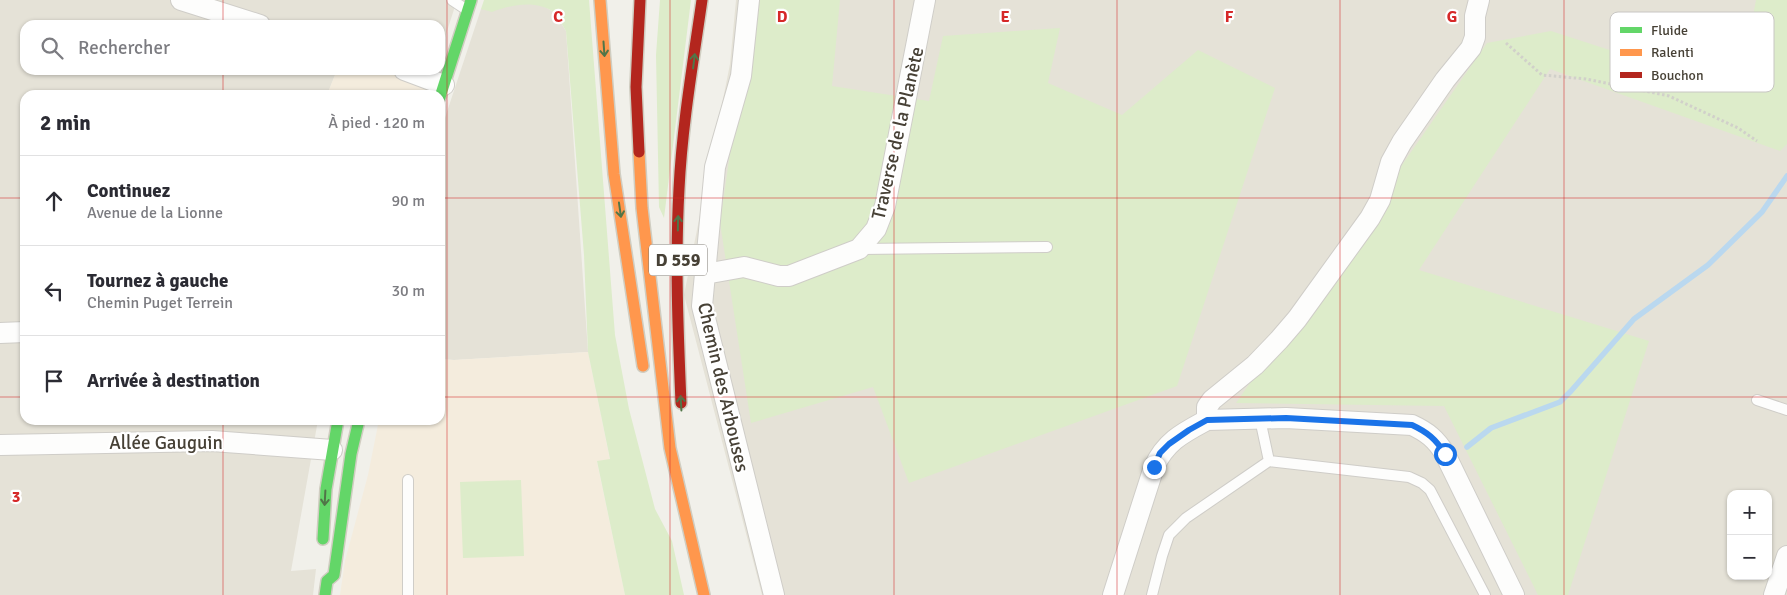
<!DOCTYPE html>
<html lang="fr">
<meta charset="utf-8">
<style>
body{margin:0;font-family:Signika,sans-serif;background:#f2f2f3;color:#2b2b33}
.controls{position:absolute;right:15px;bottom:15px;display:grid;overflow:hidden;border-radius:10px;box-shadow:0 1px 4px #0004}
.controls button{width:45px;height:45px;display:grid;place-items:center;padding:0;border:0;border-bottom:1px solid #e1e1e2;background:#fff;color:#2b2b33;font:25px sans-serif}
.stop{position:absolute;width:15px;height:15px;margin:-11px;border:4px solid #1a73e8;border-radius:50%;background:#fff}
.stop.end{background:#1a73e8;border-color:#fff;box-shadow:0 1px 5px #0008}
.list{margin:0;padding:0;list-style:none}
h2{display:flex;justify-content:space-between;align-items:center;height:65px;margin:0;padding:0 20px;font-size:21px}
h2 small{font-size:16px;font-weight:400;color:#7c7c81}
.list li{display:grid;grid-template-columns:32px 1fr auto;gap:15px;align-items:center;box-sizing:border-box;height:90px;padding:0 20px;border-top:1px solid #e1e1e2}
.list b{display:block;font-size:19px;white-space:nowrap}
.list p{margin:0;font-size:16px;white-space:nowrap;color:#7c7c81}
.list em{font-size:16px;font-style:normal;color:#7c7c81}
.icon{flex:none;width:28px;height:28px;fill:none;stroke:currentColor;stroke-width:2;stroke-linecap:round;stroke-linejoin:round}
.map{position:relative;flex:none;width:1787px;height:595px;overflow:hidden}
.search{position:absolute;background:#fff;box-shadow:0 1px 4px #0004;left:20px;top:20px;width:425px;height:55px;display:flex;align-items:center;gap:12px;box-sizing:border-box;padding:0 18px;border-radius:15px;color:#7c7c81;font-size:19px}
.panel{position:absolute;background:#fff;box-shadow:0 1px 4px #0004;left:20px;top:90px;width:425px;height:335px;border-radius:15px}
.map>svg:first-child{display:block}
</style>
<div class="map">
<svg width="1787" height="595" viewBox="0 0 1787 595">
<rect width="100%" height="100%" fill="#f1f0ea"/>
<path fill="#e5e2d7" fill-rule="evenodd" d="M0,0H457L440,53V25H25V70H337L327,95H25V420H318L291,571L316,569L313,595H0Z
M736,0H1787V595H762L684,295L730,64ZM1731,494H1768V576H1731Z
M520,1L539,3L555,13L566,31L588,352L454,360L440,359V133L481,9Z"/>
<path fill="#f4ecdd" d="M337,70H385L427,90L426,95H327Z
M588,352L610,460L597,462L625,595H340L345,561L368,475L379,420H440V359L454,360Z"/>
<path fill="#ddecca" d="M484,0H589L615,335L629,409L655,509L672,541L684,595H625L597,461L610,459L588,352L584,255L566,31C562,25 559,18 555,13C537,0 513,4 492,12L481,9Z
M660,0H691L664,218L659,207L656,55Z
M752,0H840L832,86L929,101L943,36L1060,28L1048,83L1122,115L1198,50L1275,88L1177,386L909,483L873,387L751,423L720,223Z
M1756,0H1787V144L1780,151L1550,69L1419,270L1649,341L1568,595H1538L1444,406L1236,403L1487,43L1551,31L1739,92Z
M521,480L524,556L463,558L460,482Z"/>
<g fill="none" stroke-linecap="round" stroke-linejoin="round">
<path stroke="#bad8ef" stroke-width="5.5" d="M1467,447L1491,428L1560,402L1571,391L1634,319L1708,265L1762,212L1787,176"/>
<g stroke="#cfcdc8" stroke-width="12">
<path id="lane" d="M452,0L467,10
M860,249L1047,247
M1757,400L1787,410
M1269,461L1409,477L1422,483L1430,490L1485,595
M408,595V480
M1152,595L1162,556L1169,535L1186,518L1269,461L1260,419"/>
</g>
<g stroke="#cfcdc8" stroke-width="22">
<path id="street" d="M181,0L260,25
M749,0L741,76L715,167L702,306L774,595
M404,70L444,85
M705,274L744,267L779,276H789L859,249L876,229L885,206L925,0
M0,333L25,332
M1207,420L1286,418L1412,425C1427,432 1436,439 1445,454L1514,595
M0,445L212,441L332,450
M1113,595L1154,467C1166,441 1183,433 1207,420V407L1212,400L1255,365L1279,340L1297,319L1370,218L1380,200L1391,162L1402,142L1445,80L1471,48L1475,37V16L1479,0
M1774,595L1787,556"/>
</g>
<g stroke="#d0cdc1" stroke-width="14">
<path id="fast" d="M440,97L471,0
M323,539L326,489L338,420
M325,595L327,581L334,575L351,454L359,420"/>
</g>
<g stroke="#d0cdc1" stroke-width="14">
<path id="slow" d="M600,0L614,174L643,366
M639,152L642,208L670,448L704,595"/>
</g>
<g stroke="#d0cdc1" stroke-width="14">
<path id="jam" d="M639,152L636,87L640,0
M681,403C678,332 675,261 679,189C682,126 693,63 702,0"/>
</g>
<path stroke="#d1d0ca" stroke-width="3" stroke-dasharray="2.5 2.5" stroke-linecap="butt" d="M1506,43L1542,75L1586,79L1669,96L1738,128L1757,141"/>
<use href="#lane" stroke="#fdfdfc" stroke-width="10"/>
<use href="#street" stroke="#fdfdfc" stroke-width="20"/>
<use href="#fast" stroke="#63d668" stroke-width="11"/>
<use href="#slow" stroke="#ff974d" stroke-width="11"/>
<use href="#jam" stroke="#b3261e" stroke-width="11"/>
</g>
<defs><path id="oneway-shaft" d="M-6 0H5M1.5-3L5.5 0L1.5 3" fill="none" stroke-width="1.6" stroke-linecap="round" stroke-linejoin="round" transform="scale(1.25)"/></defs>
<g stroke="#517548">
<use href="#oneway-shaft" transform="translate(604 49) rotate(86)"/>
<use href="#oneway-shaft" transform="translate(694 61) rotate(-83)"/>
<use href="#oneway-shaft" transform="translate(620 210) rotate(82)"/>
<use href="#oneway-shaft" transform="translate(678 223) rotate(-89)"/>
<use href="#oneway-shaft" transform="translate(681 403) rotate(-93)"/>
<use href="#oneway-shaft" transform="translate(325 498) rotate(93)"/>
</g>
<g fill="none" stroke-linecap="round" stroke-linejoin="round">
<path stroke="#1a73e8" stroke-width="6" d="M1154,467L1160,453L1169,444L1189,430L1207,420L1286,418L1412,425C1427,432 1436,439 1445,454"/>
</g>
<path fill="none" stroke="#d62828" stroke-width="1" stroke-opacity="0.55" d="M223,0V25M447,0V595M670,0V595M894,0V595M1117,0V595M1340,0V595M1564,0V595M223,70V95M0,198H25M440,198H1787M0,397H25M440,397H1787M223,420V595"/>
<g text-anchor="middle" stroke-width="4.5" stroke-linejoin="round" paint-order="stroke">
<rect fill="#fff" stroke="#7e7a72" stroke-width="1" x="649" y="244.5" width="58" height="31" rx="4"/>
<g font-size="18" font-weight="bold" fill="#474136">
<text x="678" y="266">D 559</text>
</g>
<g font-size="19" fill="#474136" stroke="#fff">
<text transform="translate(897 133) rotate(-77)" y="7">Traverse de la Planète</text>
<text transform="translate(724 387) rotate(77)" y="7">Chemin des Arbouses</text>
<text x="166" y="449">Allée Gauguin</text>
</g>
</g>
<rect x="1610" y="12" width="164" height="80" rx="8" fill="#fff" stroke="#c8c6c3" stroke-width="1"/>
<rect x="1620" y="27" width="22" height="6" fill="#63d668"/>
<rect x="1620" y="49" width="22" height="7" fill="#ff974d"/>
<rect x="1620" y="72" width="22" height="6" fill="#b3261e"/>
<g font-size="14" fill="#474136">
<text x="1651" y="35">Fluide</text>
<text x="1651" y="57">Ralenti</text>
<text x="1651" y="80">Bouchon</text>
</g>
<g font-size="16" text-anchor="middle" font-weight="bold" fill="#d62828" stroke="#fff" stroke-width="4.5" stroke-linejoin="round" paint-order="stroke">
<text x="558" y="22">C</text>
<text x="782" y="22">D</text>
<text x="1005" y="22">E</text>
<text x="1229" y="22">F</text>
<text x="1452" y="22">G</text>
<text x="16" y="502">3</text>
</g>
</svg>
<div class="controls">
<button>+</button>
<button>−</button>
</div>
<div class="stop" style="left:1445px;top:454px"></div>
<div class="stop end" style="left:1154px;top:467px"></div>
<div class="search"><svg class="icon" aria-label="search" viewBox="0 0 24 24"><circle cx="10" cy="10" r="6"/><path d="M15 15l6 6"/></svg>Rechercher</div>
<section class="panel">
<h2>2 min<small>À pied · 120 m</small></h2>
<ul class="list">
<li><svg class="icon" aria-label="ahead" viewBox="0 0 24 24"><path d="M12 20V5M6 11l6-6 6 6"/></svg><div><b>Continuez</b><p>Avenue de la Lionne</p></div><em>90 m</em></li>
<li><svg class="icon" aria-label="left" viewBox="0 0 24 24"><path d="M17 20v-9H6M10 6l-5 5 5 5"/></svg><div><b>Tournez à gauche</b><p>Chemin Puget Terrein</p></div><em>30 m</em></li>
<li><svg class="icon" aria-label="arrive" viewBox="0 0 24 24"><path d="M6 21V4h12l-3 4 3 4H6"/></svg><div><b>Arrivée à destination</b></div></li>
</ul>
</section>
</div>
